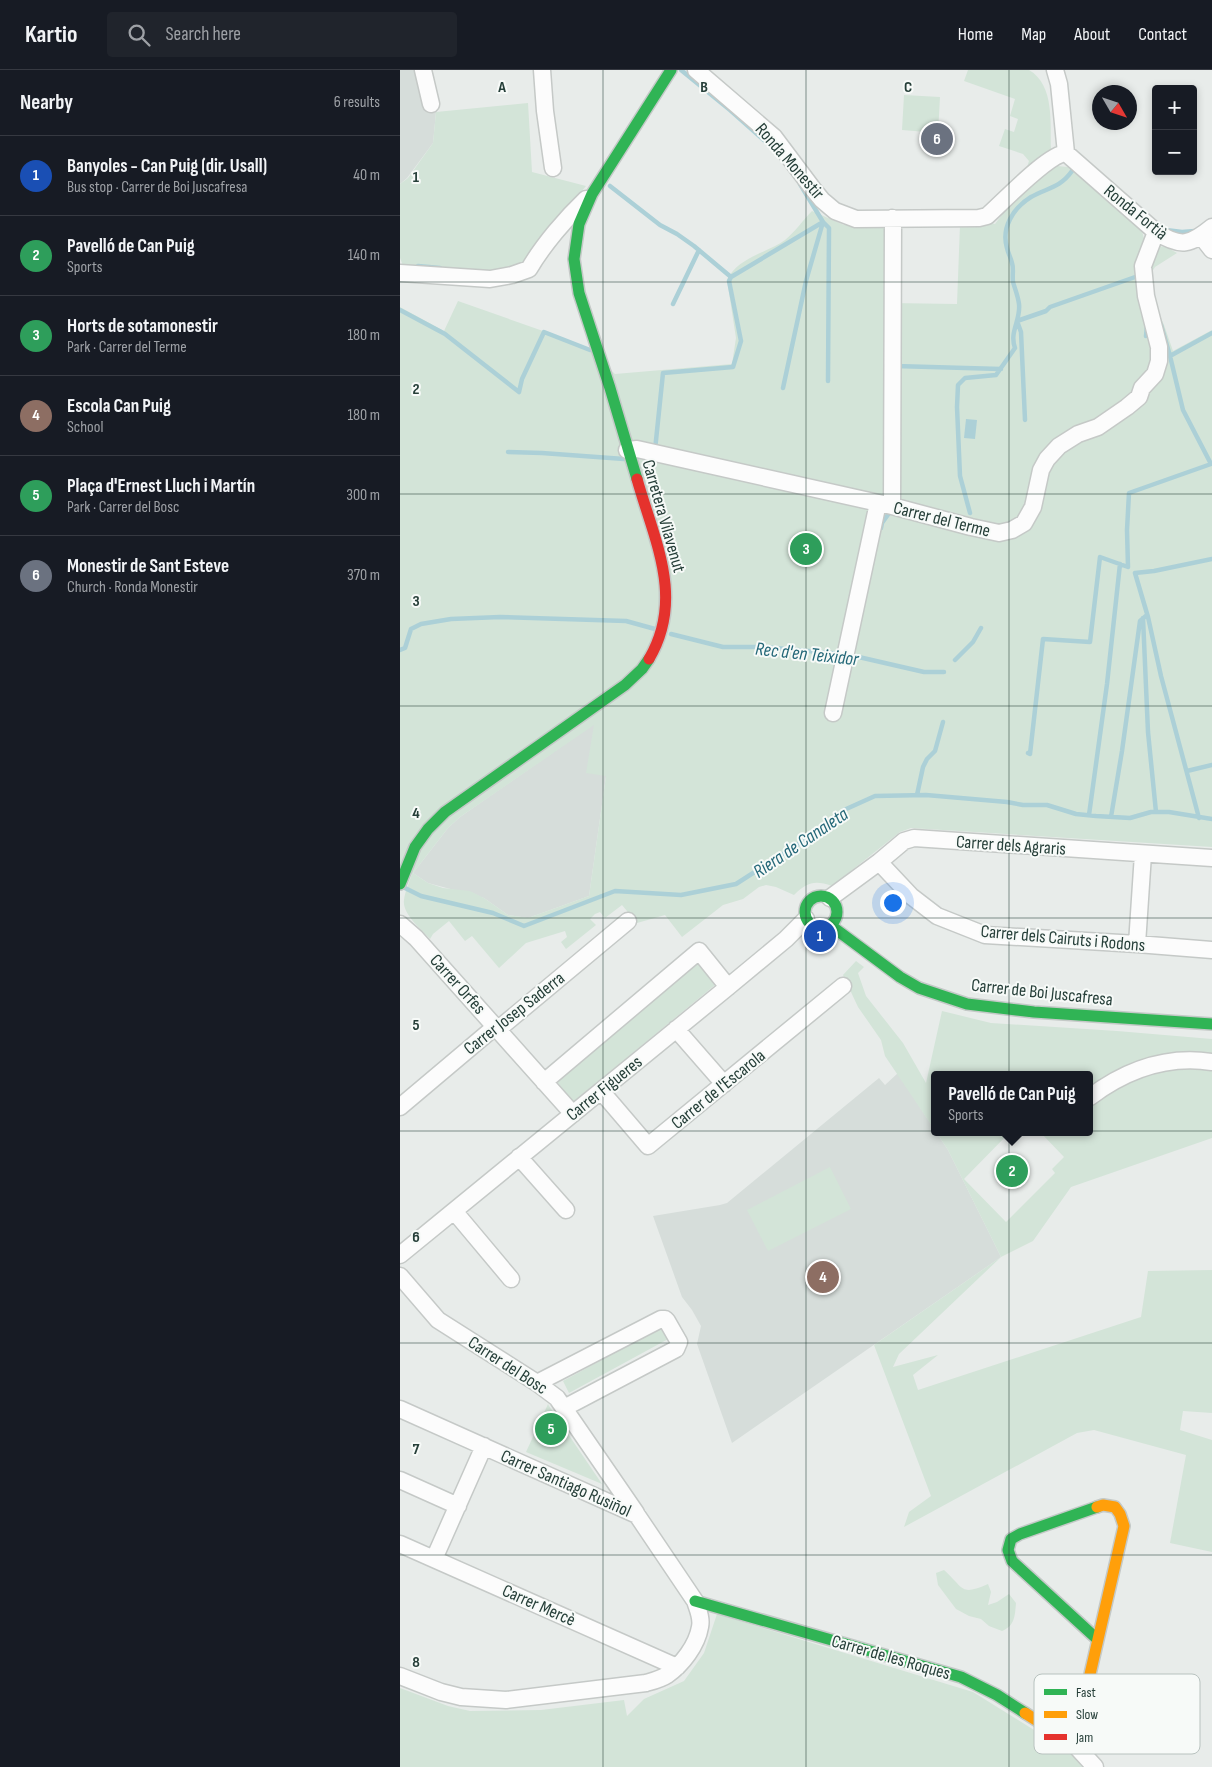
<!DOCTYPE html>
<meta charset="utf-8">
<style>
body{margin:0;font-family:"Sofia Sans Condensed",sans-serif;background:#20242c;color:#f1f3f6}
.controls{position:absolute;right:15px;top:15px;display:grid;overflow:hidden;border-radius:5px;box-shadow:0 2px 8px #0003}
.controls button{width:45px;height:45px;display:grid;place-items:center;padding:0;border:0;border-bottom:1px solid #363941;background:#171b24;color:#f1f3f6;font:25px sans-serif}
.compass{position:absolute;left:692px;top:15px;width:45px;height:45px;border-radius:50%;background:#171b24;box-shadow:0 2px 8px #0003;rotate:129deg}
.you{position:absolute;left:492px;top:832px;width:18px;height:18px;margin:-12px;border:4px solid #fff;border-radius:50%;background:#1a73e8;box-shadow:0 0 0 8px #1a73e833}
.badge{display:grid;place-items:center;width:32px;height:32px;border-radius:50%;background:#ea580c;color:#fff;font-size:16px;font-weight:700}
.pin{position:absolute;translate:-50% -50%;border:2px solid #fff;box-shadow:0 1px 5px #0006}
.popup{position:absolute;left:531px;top:1001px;width:162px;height:65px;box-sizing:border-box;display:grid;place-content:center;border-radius:5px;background:#171b24;filter:drop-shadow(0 1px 4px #0005);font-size:16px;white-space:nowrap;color:#9ea1a6}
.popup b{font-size:19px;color:#f1f3f6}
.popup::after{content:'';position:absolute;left:50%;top:100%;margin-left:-10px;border:10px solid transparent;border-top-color:#171b24}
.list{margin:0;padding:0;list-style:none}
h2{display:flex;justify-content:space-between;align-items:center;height:65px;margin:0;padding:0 20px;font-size:21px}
h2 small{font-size:16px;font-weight:400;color:#9ea1a6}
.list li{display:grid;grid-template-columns:32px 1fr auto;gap:15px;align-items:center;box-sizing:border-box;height:80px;padding:0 20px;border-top:1px solid #363941}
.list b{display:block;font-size:19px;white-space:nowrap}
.list p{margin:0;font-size:16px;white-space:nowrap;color:#9ea1a6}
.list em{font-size:16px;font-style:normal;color:#9ea1a6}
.icon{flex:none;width:28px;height:28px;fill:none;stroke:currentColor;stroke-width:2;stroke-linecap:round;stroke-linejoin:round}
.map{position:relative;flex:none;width:812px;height:1697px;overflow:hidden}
header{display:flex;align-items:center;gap:30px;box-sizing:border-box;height:70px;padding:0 25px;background:#171b24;border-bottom:1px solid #363941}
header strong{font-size:24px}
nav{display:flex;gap:28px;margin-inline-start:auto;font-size:18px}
.search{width:350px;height:45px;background:#20242c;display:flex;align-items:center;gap:12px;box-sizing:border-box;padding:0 18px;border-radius:5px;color:#9ea1a6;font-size:19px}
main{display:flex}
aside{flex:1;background:#171b24}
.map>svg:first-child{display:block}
</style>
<header>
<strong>Kartio</strong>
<div class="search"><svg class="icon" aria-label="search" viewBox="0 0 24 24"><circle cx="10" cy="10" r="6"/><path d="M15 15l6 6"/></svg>Search here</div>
<nav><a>Home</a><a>Map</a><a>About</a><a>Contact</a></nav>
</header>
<main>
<aside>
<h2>Nearby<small>6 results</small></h2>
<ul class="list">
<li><span class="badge" style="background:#1a4fb4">1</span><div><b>Banyoles - Can Puig (dir. Usall)</b><p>Bus stop · Carrer de Boi Juscafresa</p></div><em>40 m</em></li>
<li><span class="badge" style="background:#2e9e5b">2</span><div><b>Pavelló de Can Puig</b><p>Sports</p></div><em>140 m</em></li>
<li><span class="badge" style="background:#2e9e5b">3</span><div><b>Horts de sotamonestir</b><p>Park · Carrer del Terme</p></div><em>180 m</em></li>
<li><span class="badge" style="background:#8d6e63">4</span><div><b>Escola Can Puig</b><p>School</p></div><em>180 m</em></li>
<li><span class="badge" style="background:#2e9e5b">5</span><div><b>Plaça d'Ernest Lluch i Martín</b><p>Park · Carrer del Bosc</p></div><em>300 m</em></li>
<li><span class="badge" style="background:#6b7280">6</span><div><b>Monestir de Sant Esteve</b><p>Church · Ronda Monestir</p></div><em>370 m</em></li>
</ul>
</aside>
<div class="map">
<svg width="812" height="1697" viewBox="0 0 812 1697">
<rect width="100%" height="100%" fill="#e8ecea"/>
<path fill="#d6ddda" d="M0,0H29L36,42L33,73L7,108L0,114Z
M194,654L206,706L189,826L128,848L108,845L84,828L28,813L13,803L48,758L60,747Z
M498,1003L534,1059V1062H536L548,1080L601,1187L332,1373L297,1274L301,1256L292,1240L282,1227L253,1146L320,1135L327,1133L479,1008L485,1015Z"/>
<path fill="#d3e4d8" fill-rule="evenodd" d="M568,0H629C655,15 650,54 651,80L626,100L629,91L623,84L599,76L605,59L614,62L618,49L610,46L615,29L564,11Z
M504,25L540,27L538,63L502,60Z
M128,33L132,102L186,116L121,196L95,202L4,198L0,188V114L8,108L33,73L36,42Z
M657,96L668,97L742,161L749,187L758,176L766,177L777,183L755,197L750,205L756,237L764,255L773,281L812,260V777L511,758L500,762L432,816C415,810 407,812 394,825L376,817L366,815L359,817L343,829L323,835L282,867L265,845L237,853L222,835L205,848L200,842L195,844L190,849L196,855L166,879L161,872L167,867L165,861L126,873L99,898L72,866L65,871L49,851L33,864L30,869C21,859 2,844 4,830C5,821 10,811 12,803L0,799V237L44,261L58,231L143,261L192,282L215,304L332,294L336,268L327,210C338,187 367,183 385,170C395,162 403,150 412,141L444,155H489L490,233L557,234L560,155L591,153L595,154C612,130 631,111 657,96ZM194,655L186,703L206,706L189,826L128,848L108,845L84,828L70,821L43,818L28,813L13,803L48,758L60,747Z
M456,891L464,897L458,903L466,926L503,973L526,1013L542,941L591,953L717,961L812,969V1068L671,1117L633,1171L601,1187L499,1284L493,1297L538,1285L513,1305L518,1320L741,1247L748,1201L812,1200V1343L783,1341L780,1360L812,1370V1482L770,1473L786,1385L694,1360L677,1363L504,1457L509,1442L531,1426L474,1275L601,1187L548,1080L536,1062H610L564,1109L606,1152L655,1103L652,1099L664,1087L640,1062H690V1005H534V1059L485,986L481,970L458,937L443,905Z
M296,892L315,915L173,1032L155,1009Z
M430,1097L451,1139L368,1181L347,1140Z
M264,1256L270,1268L169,1323L163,1311Z
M148,1334L149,1336L202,1414L126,1382Z
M544,1500C565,1519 560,1526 588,1514L591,1522L588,1535L597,1532L609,1524L616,1533C615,1545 615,1556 602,1561L589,1556L581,1549L569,1546L556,1539L538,1515L536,1503Z
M317,1544L573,1622L671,1683L682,1697H0V1618L48,1636L70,1641L141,1640L224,1630L227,1646L244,1629L284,1611L304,1583Z"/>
<path fill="#acd0d7" d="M566,349L577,350L575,369L564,368Z"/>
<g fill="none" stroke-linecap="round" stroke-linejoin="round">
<path stroke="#acd0d7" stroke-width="4.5" d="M281,0L330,40L375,80
M400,114L423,152L429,158L428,311
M210,116L260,155L277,164L294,176L331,207
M766,160L782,162L795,161
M18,196L40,198
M273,234L299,180
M0,240L45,264L119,322L122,309L144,262L190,280
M761,255L770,286
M746,266L747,256
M495,296L601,299
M383,318L406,211L423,152
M625,350L621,262L617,251L646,241L650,237L738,206V207
M255,380L263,303L333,297L341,271L329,211L331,207L423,152
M108,382L142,383L224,389
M570,443L560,406L557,337L558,315L565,308L596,305L615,278C609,262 621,250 619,234C618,226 615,219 613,212C612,205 614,199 612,193C611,188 608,183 607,178C601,158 613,138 631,127C647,118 660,118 672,101
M481,458L482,453L492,439
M743,548L748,662L756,742
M271,564L323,577H364L442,584
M0,580L5,578L11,559L21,554L51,549L100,547L226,551L255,559
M450,585L524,602H544
M555,590L573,572L581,558
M628,683L630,684L643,569L690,572L700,487L728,497L727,460L729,423L811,394L783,340L770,286L812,263
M787,701L812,695
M517,725L523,697L527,689L535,681L543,652
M689,745L707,614L720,494
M711,747L722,681L740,551L747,545
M799,748L761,606L748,547L735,503L754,501L812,489
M5,818L21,826L93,843L124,856L215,821L281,825L336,814L403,771L444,740L475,726L526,725L607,732L623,735H647L676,744L696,746L730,748L751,742H769L812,749"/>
<g stroke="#c5c9c7" stroke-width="19">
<path id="street" d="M23,0L31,34
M142,0L145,41L153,98
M296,0L374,67L413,119L422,130L435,141L456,149L579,148L587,146C603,132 648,84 666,83
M655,0L659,14L666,83
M666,83L756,162C781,178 790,175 812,157
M492,148L493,153L492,436
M801,166L812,180
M0,203L90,209L112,205L129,199C143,175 166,148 186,129
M227,380L237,379L492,436L571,457L599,463L612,460L624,453L633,437L641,400L647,389L659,376L678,364L698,357L727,337L739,327L742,318L755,304L759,291V277L746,226L743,196L756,162
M433,643L478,433
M479,792L511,826L537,846L585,865L737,874L812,880
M430,828L479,792L504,771L514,768L812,788
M0,854L16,868L173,1044
M737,874L743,784
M276,959L324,1014
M144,1012L299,881L328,917
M201,1021L248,1076L443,916
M690,1027C726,1000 766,985 812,992
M0,1037L96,956H102L228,851
M119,1087L166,1140
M54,1141L111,1209
M0,1185L328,917L386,869L406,849
M0,1206L38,1250L137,1313L157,1328L236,1443
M137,1313L261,1249H265L267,1251L279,1272L276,1279L164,1338
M0,1339L237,1445L295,1531C298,1540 302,1548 300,1557C297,1575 282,1595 267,1605C261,1609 253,1611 246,1613L106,1630L61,1627L41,1622L0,1606
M0,1410L58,1436
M0,1474L277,1597
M34,1489L84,1376
M674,1674L695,1697"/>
</g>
<g stroke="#c4c9c7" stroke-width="14">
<path id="fast" d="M237,409L210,318L179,223L174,189L179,154L192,124L271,0
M0,814L15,777L28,759L45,742L225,615L242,599L249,589
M405 842a16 16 0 1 1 32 0a16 16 0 1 1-32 0Z
M430,855L500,907L519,918L567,934L634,942L812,954
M295,1531L561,1607L597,1625L625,1643
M697,1569L612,1491L608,1480L611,1469L620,1464L697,1437"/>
</g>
<g stroke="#c4c9c7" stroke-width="14">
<path id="slow" d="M625,1643L674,1674L724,1456L720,1444L715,1437L703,1435L697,1437"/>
</g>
<g stroke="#c4c9c7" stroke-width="14">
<path id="jam" d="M237,409C254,470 285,528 249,589"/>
</g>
<use href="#street" stroke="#fcfcfc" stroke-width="16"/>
<use href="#fast" stroke="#30b455" stroke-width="11"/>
<use href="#slow" stroke="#ff9f0a" stroke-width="11"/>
<use href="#jam" stroke="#e5322d" stroke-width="11"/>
</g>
<path fill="none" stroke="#263f39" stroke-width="1" stroke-opacity="0.55" d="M203,0V1697M406,0V1697M609,0V1697M0,212H812M0,424H812M0,636H812M0,848H812M0,1061H812M0,1273H812M0,1485H812"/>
<g text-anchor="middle" stroke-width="4" stroke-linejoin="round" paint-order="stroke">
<g font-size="18" fill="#263f39" stroke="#f7faf8">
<text transform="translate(390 91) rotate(49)" y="6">Ronda Monestir</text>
<text transform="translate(736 142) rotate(39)" y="6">Ronda Fortià</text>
<text transform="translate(264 446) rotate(74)" y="6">Carretera Vilavenut</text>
<text transform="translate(542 449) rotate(14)" y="6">Carrer del Terme</text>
<text transform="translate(611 775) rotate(4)" y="6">Carrer dels Agraris</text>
<text transform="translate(663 868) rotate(5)" y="6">Carrer dels Cairuts i Rodons</text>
<text transform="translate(58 914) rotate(48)" y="6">Carrer Orfes</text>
<text transform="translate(642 922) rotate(6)" y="6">Carrer de Boi Juscafresa</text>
<text transform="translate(114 943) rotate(-38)" y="6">Carrer Josep Saderra</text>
<text transform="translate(204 1018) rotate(-39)" y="6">Carrer Figueres</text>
<text transform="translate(318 1019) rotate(-39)" y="6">Carrer de l'Escarola</text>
<text transform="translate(108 1295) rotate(33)" y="6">Carrer del Bosc</text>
<text transform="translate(166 1413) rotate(24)" y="6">Carrer Santiago Rusiñol</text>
<text transform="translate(139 1535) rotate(24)" y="6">Carrer Mercè</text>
<text transform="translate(491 1587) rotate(16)" y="6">Carrer de les Roques</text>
</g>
<g font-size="19" font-style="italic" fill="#236778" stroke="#f7faf8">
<text transform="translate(407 583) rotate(6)" y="7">Rec d'en Teixidor</text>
<text transform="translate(400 772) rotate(-34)" y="7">Riera de Canaleta</text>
</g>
</g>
<rect x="634" y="1604" width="166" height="80" rx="8" fill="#f7faf8" stroke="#b8c2bf" stroke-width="1"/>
<rect x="644" y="1619" width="23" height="6" fill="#30b455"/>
<rect x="644" y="1641" width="23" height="7" fill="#ff9f0a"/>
<rect x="644" y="1664" width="23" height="6" fill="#e5322d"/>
<g font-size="14" fill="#263f39">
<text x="676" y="1627">Fast</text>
<text x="676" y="1649">Slow</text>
<text x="676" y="1672">Jam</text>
</g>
<g font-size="16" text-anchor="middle" font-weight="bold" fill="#263f39" stroke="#f7faf8" stroke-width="4" stroke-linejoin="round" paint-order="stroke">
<text x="102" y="22">A</text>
<text x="304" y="22">B</text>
<text x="508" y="22">C</text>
<text x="16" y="112">1</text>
<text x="16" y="324">2</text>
<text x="16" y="536">3</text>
<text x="16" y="748">4</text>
<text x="16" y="960">5</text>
<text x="16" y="1172">6</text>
<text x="16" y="1384">7</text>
<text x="16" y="1597">8</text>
</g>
</svg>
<div class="controls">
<button>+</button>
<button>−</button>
</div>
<svg class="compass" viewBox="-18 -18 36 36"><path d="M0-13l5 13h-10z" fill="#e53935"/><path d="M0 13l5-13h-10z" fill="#9ea1a6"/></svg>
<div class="you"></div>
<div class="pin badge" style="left:420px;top:866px;background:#1a4fb4">1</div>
<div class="pin badge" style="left:612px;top:1101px;background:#2e9e5b">2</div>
<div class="popup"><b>Pavelló de Can Puig</b>Sports</div>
<div class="pin badge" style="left:406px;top:479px;background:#2e9e5b">3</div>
<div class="pin badge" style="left:423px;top:1207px;background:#8d6e63">4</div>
<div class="pin badge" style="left:151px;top:1359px;background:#2e9e5b">5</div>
<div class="pin badge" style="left:537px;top:69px;background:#6b7280">6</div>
</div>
</main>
